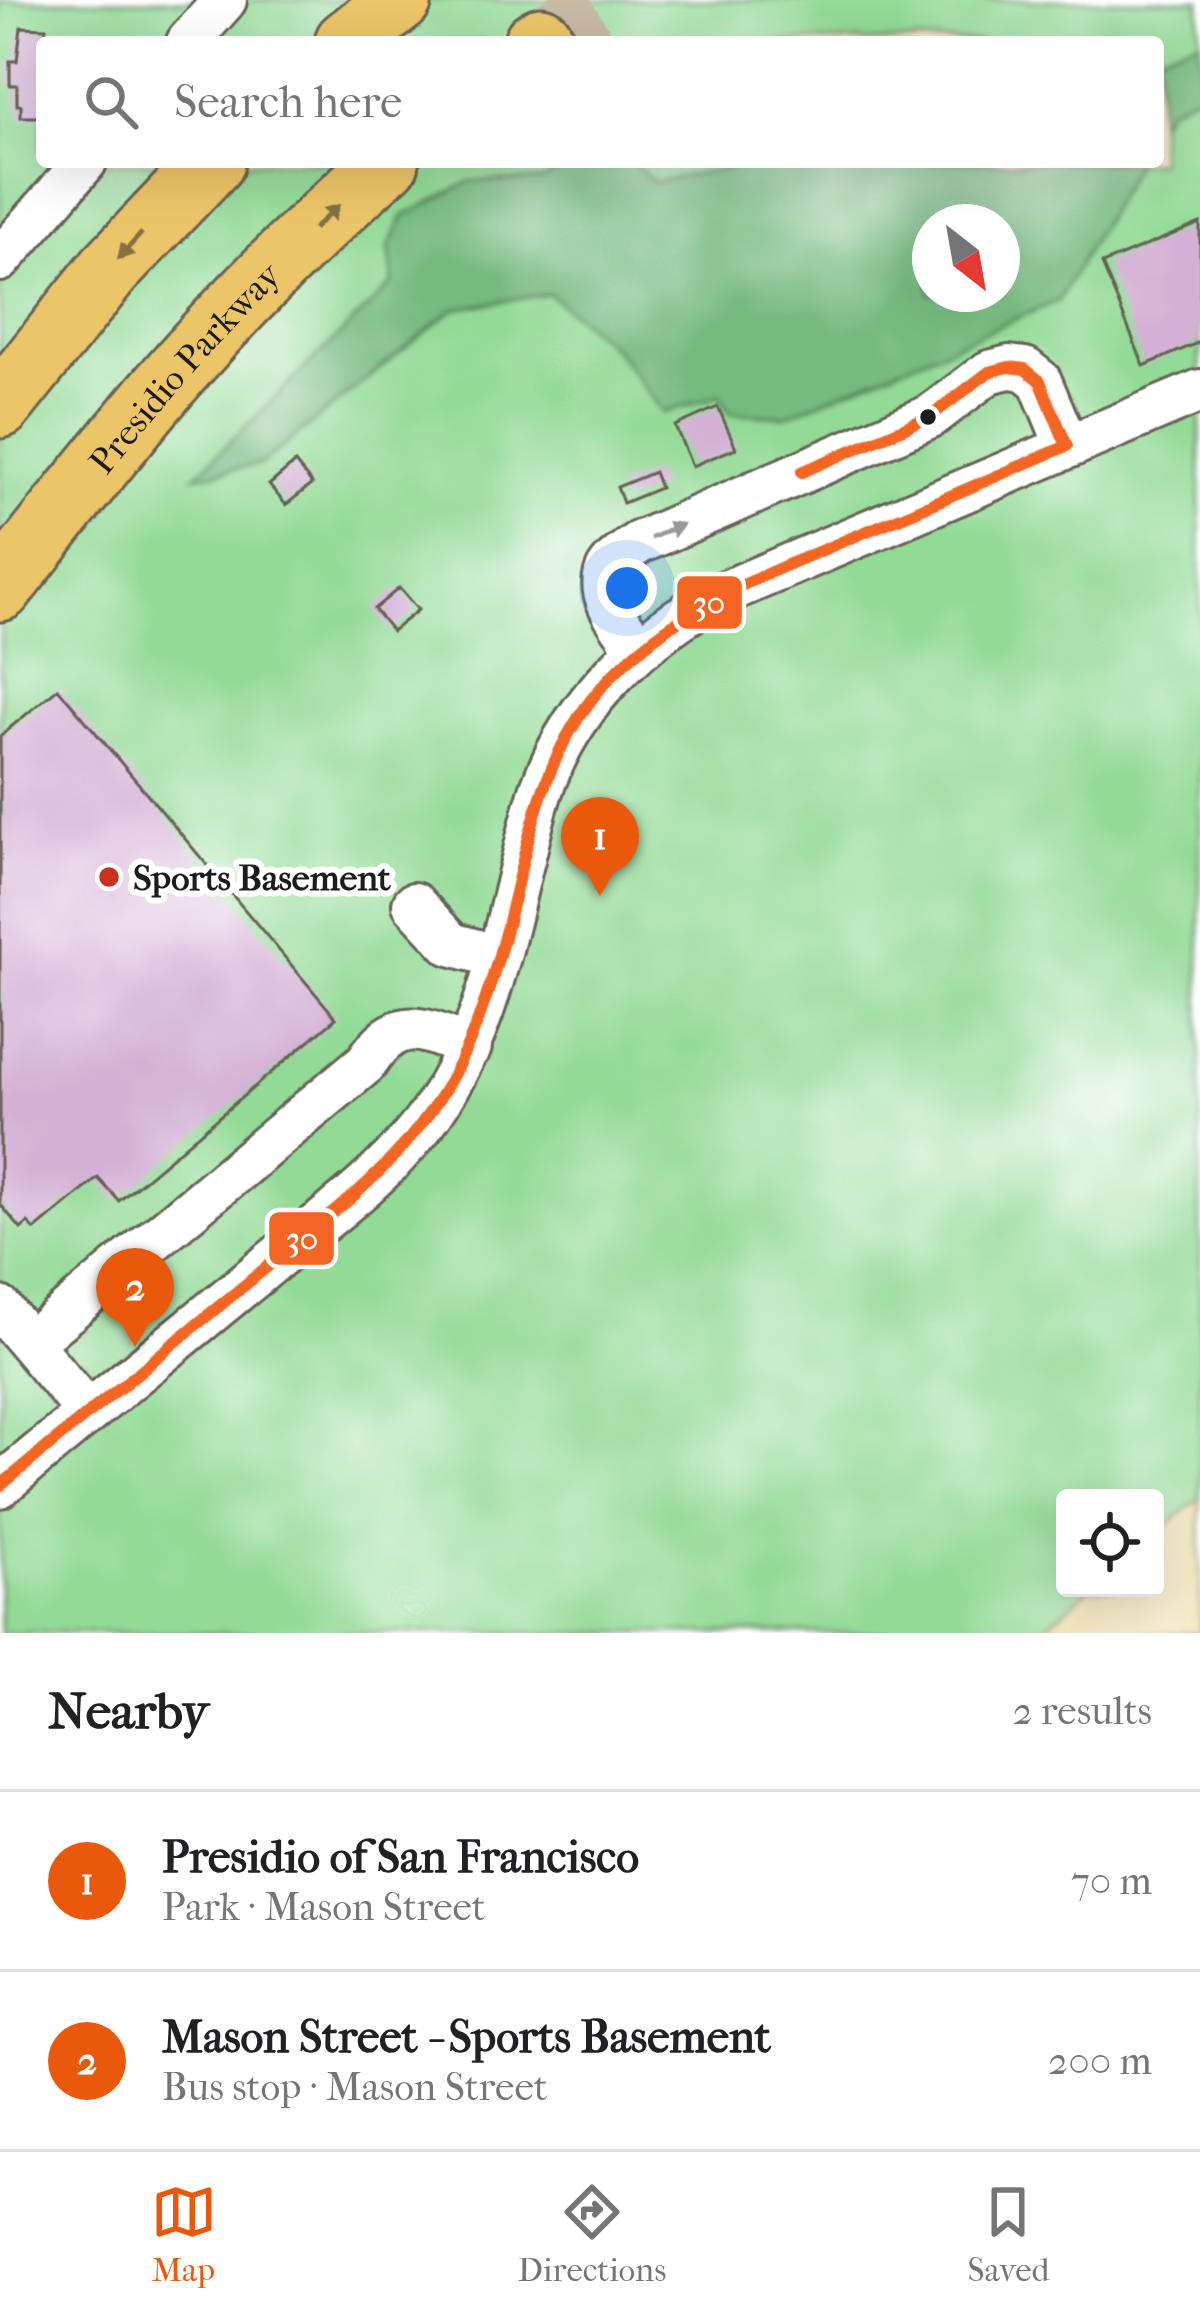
<!DOCTYPE html>
<meta charset="utf-8">
<style>
body{margin:0;font-family:"IM FELL French Canon",serif;background:#f6f6f6;color:#202124}
.controls{position:absolute;right:36px;bottom:36px;display:grid;overflow:hidden;border-radius:12px;box-shadow:0 12px 48px #0002}
.controls button{width:108px;height:108px;display:grid;place-items:center;padding:0;border:0;border-bottom:3px solid #e0e0e0;background:#fff;color:#202124;font:60px sans-serif}
.compass{position:absolute;left:912px;top:204px;width:108px;height:108px;border-radius:50%;background:#fff;box-shadow:0 12px 48px #0002;rotate:149deg}
.you{position:absolute;left:627px;top:588px;width:42px;height:42px;margin:-30px;border:9px solid #fff;border-radius:50%;background:#1a73e8;box-shadow:0 0 0 18px #1a73e833}
.badge{display:grid;place-items:center;width:78px;height:78px;border-radius:50%;background:#ea580c;color:#fff;font-size:39px;font-weight:700}
.pin{position:absolute;translate:-50% -99px;filter:drop-shadow(0 3px 6px #0008)}
.pin::after{content:'';position:absolute;top:63px;width:42px;height:36px;background:inherit;clip-path:polygon(0 0,100% 0,50% 100%)}
.list{margin:0;padding:0;list-style:none}
h2{display:flex;justify-content:space-between;align-items:center;height:156px;margin:0;padding:0 48px;font-size:51px}
h2 small{font-size:39px;font-weight:400;color:#757577}
.list li{display:grid;grid-template-columns:78px 1fr auto;gap:36px;align-items:center;box-sizing:border-box;height:180px;padding:0 48px;border-top:3px solid #e0e0e0}
.list b{display:block;font-size:45px;white-space:nowrap}
.list p{margin:0;font-size:39px;white-space:nowrap;color:#757577}
.list em{font-size:39px;font-style:normal;color:#757577}
.icon{flex:none;width:66px;height:66px;fill:none;stroke:currentColor;stroke-width:2;stroke-linecap:round;stroke-linejoin:round}
.map{position:relative;flex:none;width:1200px;height:1633px;overflow:hidden}
.search{position:absolute;background:#fff;box-shadow:0 12px 48px #0002;left:36px;right:36px;top:36px;height:132px;display:flex;align-items:center;gap:30px;box-sizing:border-box;padding:0 42px;border-radius:12px;color:#757577;font-size:45px}
.sheet{height:516px;background:#fff}
nav{display:flex;justify-content:space-around;align-items:center;box-sizing:border-box;height:168px;border-top:3px solid #e0e0e0;background:#fff;font-size:33px;color:#757577}
nav a{display:grid;justify-items:center;gap:6px}
nav .on{color:#ea580c}
.map>svg:first-child{display:block}
</style>
<div class="map">
<svg width="1200" height="1633" viewBox="0 0 1200 1633">
<rect width="100%" height="100%" fill="#fff"/>
<filter id="ink" filterUnits="userSpaceOnUse"><feTurbulence type="fractalNoise" baseFrequency=".00833" numOctaves="2"/><feDisplacementMap in="SourceGraphic" scale="24" xChannelSelector="R" yChannelSelector="G"/><feConvolveMatrix kernelMatrix="1 2 1 2 8 2 1 2 1" color-interpolation-filters="sRGB"/></filter>
<filter id="wash" filterUnits="userSpaceOnUse"><feTurbulence type="fractalNoise" baseFrequency=".004" numOctaves="4" result="noise"/><feDisplacementMap in="SourceGraphic" scale="48" xChannelSelector="R" yChannelSelector="G"/><feGaussianBlur stdDeviation="2.7" result="paint"/><feColorMatrix in="noise" values="0 0 0 0 0 0 0 0 0 0 0 0 0 0 0 0 0 1.4 0 .05"/><feComposite in="paint" operator="in"/></filter>
<g filter="url(#wash)">
<rect width="100%" height="100%" fill="#f2e0c3"/>
<path fill="#92da95" stroke="#577b58" stroke-width="3" fill-rule="evenodd" d="M0,0H1200V1633H0ZM42,42H1158V162H42ZM930,222H1002V294H930ZM1065,1498H1155V1588H1065Z"/>
<path fill="#75ba7e" stroke="#486b4d" stroke-width="3" fill-rule="evenodd" d="M1200,40V92L1166,109L1158,123V53Z
M569,162H633L654,182L764,162H1136L1058,301L786,416L729,413L720,395L663,413L615,349L549,294L454,309L261,464L195,476L393,283L389,247L404,216L471,181H542ZM930,222H1002V294H930Z"/>
<path fill="#eeda9e" stroke="#857b5d" stroke-width="3" d="M1200,1498V1633H1038L1090,1588H1155V1535Z"/>
<g id="blocks">
<path fill="#d4b0d6" d="M21,27L46,28V42H42V117H21V105H17V85H10V61H17Z
M1200,223V342L1144,366L1102,264Z
M718,407L736,448L692,466L675,426Z
M295,463L312,484L286,505L269,485Z
M654,472L660,488L623,503L617,487Z
M399,588L418,610L392,631L374,609Z
M58,688L336,1018L119,1201L98,1178L35,1230L28,1223L21,1229L0,1204V736Z"/>
</g>
</g>
<g filter="url(#ink)">
<use href="#blocks" fill-opacity="0" stroke="#676156" stroke-width="3"/>
<g fill="none" stroke-linecap="round" stroke-linejoin="round">
<path stroke="#c7b9a2" stroke-width="63" stroke-dasharray="63 32" stroke-linecap="butt" d="M541,39L604,0"/>
<g stroke="#676156" stroke-width="48">
<path id="minor" d="M188,42L225,0
M0,260L85,162
M638,648C624,627 594,596 608,569C614,559 629,550 638,543L931,416L989,372L1009,367L1025,369L1040,381L1067,446
M414,904L451,944L499,957
M0,1308L88,1413
M30,1343L366,1063C399,1013 422,1029 470,1047
M0,1486C90,1410 183,1336 273,1261C324,1219 380,1179 421,1127C480,1051 499,959 521,867C528,841 533,814 542,788C573,702 643,634 723,593L1200,391"/>
</g>
<g stroke="#676156" stroke-width="69">
<g id="highway">
<path d="M347,42L400,0"/>
<path d="M536,42L541,39"/>
<path d="M0,406L109,270L212,162"/>
<path id="s1" d="M0,589C61,513 121,435 185,362C248,291 316,225 387,162"/>
</g>
</g>
<use href="#minor" stroke="#fff" stroke-width="42"/>
<use href="#highway" stroke="#ecc569" stroke-width="63"/>
<g stroke="#fff" stroke-width="21">
<path id="bus-1" d="M802,472L931,416L989,372L1009,367L1025,369L1040,381L1067,446
M0,1486L351,1198C441,1119 474,1051 504,937C526,854 537,770 591,700C660,611 758,578 858,535C928,506 997,476 1067,446"/>
</g>
<use href="#bus-1" stroke="#f26522" stroke-width="12"/>
</g>
<defs><path id="oneway-solid" d="M-6-.8H1V-3.2L6.5 0L1 3.2V.8H-6Z" transform="scale(3)"/></defs>
<g fill="#847042">
<use href="#oneway-solid" transform="translate(326 217) rotate(-43)"/>
<use href="#oneway-solid" transform="translate(130 246) rotate(132)"/>
</g>
<use fill="#999" href="#oneway-solid" transform="translate(667 531) rotate(-24)"/>
</g>
<circle fill="#1c1c1c" stroke="#fff" stroke-width="4.5" cx="928" cy="417" r="10"/>
<circle fill="#c8321e" stroke="#fff" stroke-width="4.5" cx="109" cy="877" r="12"/>
<g text-anchor="middle" stroke-width="12" stroke-linejoin="round" paint-order="stroke">
<g font-size="36" fill="#1c1c1c" stroke="#fff">
<text dy="13" stroke="none"><textPath href="#s1" startOffset="288">Presidio Parkway</textPath></text>
</g>
<g font-size="36" font-weight="bold" fill="#1c1c1c" stroke="#fff" text-anchor="start">
<text x="133" y="890">Sports Basement</text>
</g>
</g>
<g stroke="#fff" stroke-width="4.5">
<rect x="675" y="574" width="69" height="57" rx="12" fill="#f26522"/>
<rect x="267" y="1210" width="69" height="57" rx="12" fill="#f26522"/>
</g>
<g font-size="33" text-anchor="middle" font-weight="bold" fill="#fff">
<text x="709" y="614">30</text>
<text x="302" y="1250">30</text>
</g>
</svg>
<div class="controls">
<button><svg class="icon" aria-label="locate" viewBox="0 0 24 24"><circle cx="12" cy="12" r="6"/><path d="M12 2v4M12 18v4M2 12h4M18 12h4"/></svg></button>
</div>
<svg class="compass" viewBox="-18 -18 36 36"><path d="M0-13l5 13h-10z" fill="#e53935"/><path d="M0 13l5-13h-10z" fill="#757577"/></svg>
<div class="you"></div>
<div class="pin badge" style="left:600px;top:896px">1</div>
<div class="pin badge" style="left:135px;top:1347px">2</div>
<div class="search"><svg class="icon" aria-label="search" viewBox="0 0 24 24"><circle cx="10" cy="10" r="6"/><path d="M15 15l6 6"/></svg>Search here</div>
</div>
<section class="sheet">
<h2>Nearby<small>2 results</small></h2>
<ul class="list">
<li><span class="badge">1</span><div><b>Presidio of San Francisco</b><p>Park · Mason Street</p></div><em>70 m</em></li>
<li><span class="badge">2</span><div><b>Mason Street - Sports Basement</b><p>Bus stop · Mason Street</p></div><em>200 m</em></li>
</ul>
</section>
<nav>
<a class="on"><svg class="icon" aria-label="map" viewBox="0 0 24 24"><path d="M3 6l6-2 6 2 6-2v14l-6 2-6-2-6 2zM9 4v14M15 6v14"/></svg>Map</a>
<a><svg class="icon" aria-label="directions" viewBox="0 0 24 24"><path d="M12 3l9 9-9 9-9-9zM9 14v-3h6M13 9l2 2-2 2"/></svg>Directions</a>
<a><svg class="icon" aria-label="saved" viewBox="0 0 24 24"><path d="M7 4h10v16l-5-4-5 4z"/></svg>Saved</a>
</nav>
